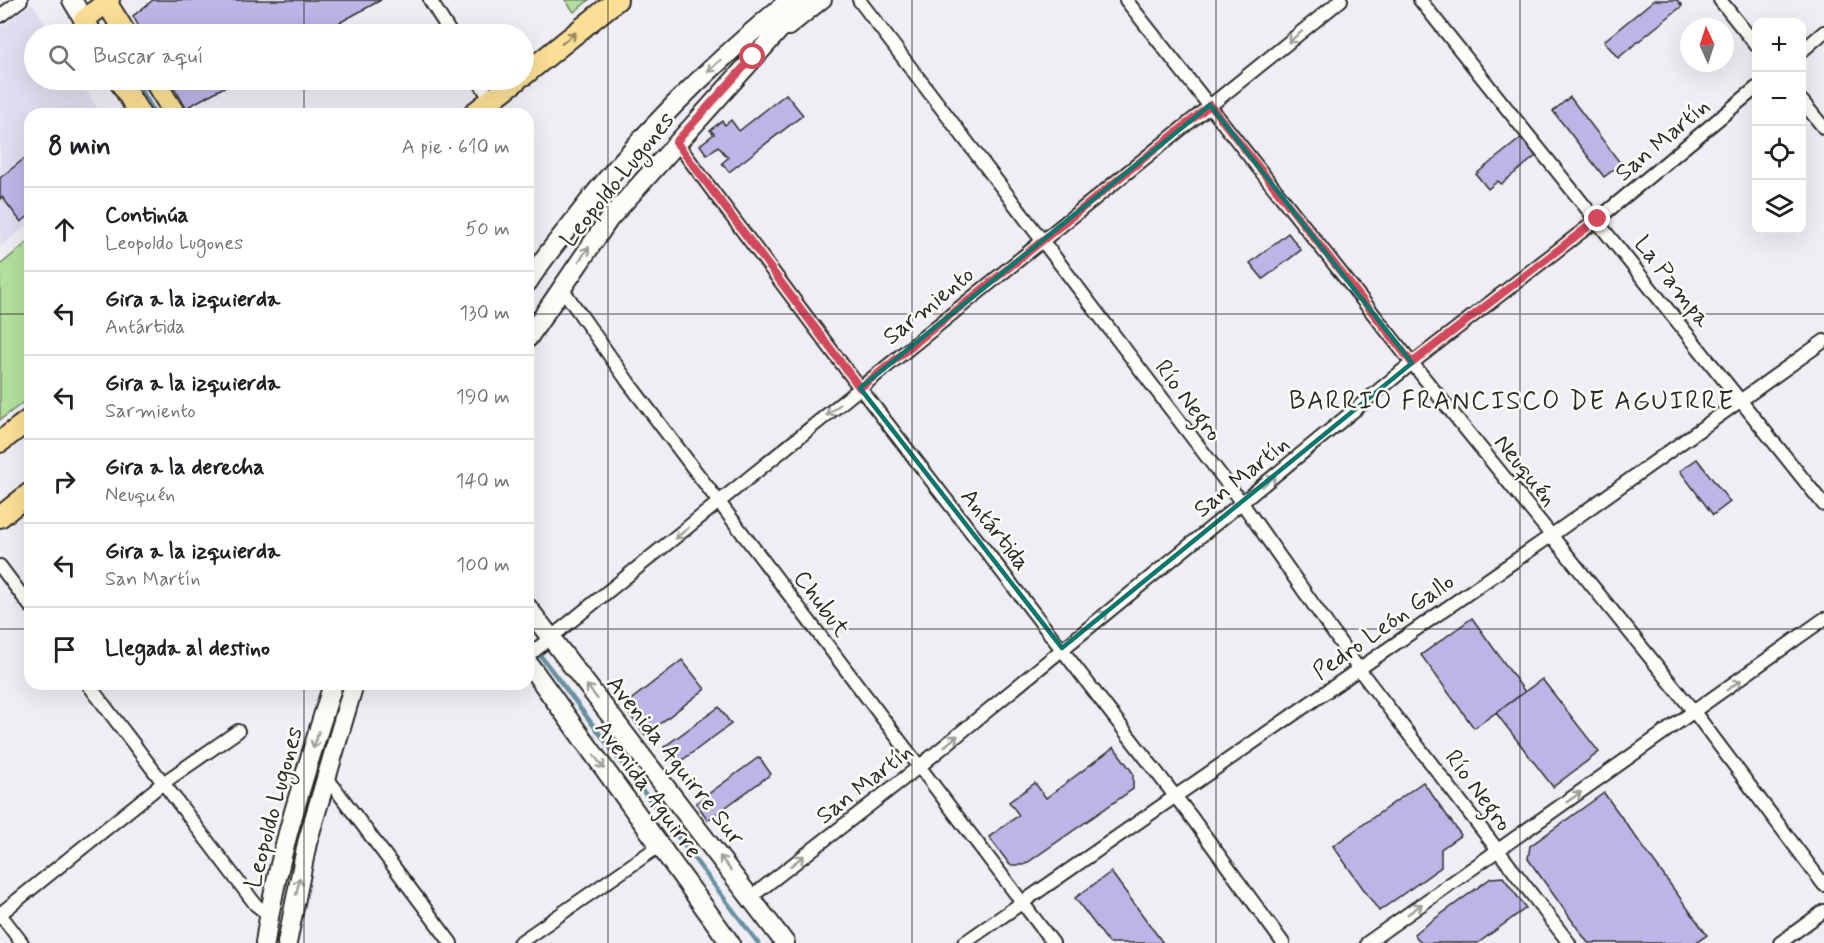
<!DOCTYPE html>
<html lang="es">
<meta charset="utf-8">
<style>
body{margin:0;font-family:Mynerve,sans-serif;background:#f2f2f2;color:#202124}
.controls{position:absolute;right:18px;top:18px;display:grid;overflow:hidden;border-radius:12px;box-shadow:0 6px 24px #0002}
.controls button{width:54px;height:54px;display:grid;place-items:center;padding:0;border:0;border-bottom:2px solid #e0e0e0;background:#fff;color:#202124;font:30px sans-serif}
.compass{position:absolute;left:1680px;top:18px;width:54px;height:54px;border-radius:50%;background:#fff;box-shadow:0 6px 24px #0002;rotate:357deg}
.stop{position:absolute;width:18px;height:18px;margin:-14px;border:4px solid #d1495b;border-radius:50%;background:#fff}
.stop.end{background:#d1495b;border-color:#fff;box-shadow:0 2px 6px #0008}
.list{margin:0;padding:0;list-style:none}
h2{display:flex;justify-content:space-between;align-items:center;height:78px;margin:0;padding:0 24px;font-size:26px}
h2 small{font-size:20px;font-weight:400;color:#757577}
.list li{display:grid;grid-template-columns:39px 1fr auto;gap:18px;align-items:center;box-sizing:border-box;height:84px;padding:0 24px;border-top:2px solid #e0e0e0}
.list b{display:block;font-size:22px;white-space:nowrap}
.list p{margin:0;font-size:20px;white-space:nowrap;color:#757577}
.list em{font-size:20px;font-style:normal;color:#757577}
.icon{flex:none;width:33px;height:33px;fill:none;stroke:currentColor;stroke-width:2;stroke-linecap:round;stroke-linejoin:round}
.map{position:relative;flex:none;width:1824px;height:943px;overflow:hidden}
.search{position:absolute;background:#fff;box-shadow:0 6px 24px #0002;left:24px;top:24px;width:510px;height:66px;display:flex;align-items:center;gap:15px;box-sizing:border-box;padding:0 21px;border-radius:33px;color:#757577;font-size:22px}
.panel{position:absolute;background:#fff;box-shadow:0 6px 24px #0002;left:24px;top:108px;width:510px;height:582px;border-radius:18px}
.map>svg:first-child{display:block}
</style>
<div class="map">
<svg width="1824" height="943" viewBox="0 0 1824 943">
<rect width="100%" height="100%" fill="#f0eef4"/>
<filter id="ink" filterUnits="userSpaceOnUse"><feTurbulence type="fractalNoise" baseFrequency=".0167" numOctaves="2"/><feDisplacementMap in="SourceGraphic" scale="12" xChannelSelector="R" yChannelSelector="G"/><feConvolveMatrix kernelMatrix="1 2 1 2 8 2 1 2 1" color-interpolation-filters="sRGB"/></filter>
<g filter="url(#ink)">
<path fill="#e1ddf0" d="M32,3L52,34H34V80H79L101,114H30V223L0,247V28Z"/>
<path fill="#b3e09e" stroke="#6f8664" stroke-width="1.5" d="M565,0H589L574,12Z
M30,240V397L0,420V265Z"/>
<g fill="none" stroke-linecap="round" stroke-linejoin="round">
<path stroke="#6892a2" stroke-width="4.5" d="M136,80L155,114
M528,639L758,943"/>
</g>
<path fill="#bdb5e6" stroke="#2b2b2b" stroke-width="1.5" d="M153,0H381L319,34H143L133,16Z
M1654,0H1677L1682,6L1618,58L1604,41Z
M170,80H237L186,108Z
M786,94L803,115L729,172L722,163L728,158L718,146L707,155L700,145L714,134L710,130L722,121L725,125L731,120L739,131Z
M1570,97L1621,164L1604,177L1553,111Z
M1521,138L1536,156L1501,184L1498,181L1488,189L1476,174Z
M30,154V215L21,222L2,197L0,199V178Z
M1288,233L1301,250L1263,279L1250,263Z
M1697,459L1730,502L1713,515L1680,471Z
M1472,618L1525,692L1474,728L1421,655Z
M682,660L705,689L645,735L623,706Z
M1542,679L1599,752L1553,787L1496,713Z
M719,707L731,724L677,764L664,747Z
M1114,747L1133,773V789L1024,865H1010L989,837L1019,815L1009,802L1035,783L1046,798Z
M759,757L771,774L708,820L696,803Z
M1423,782L1461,835L1441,849V867L1379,911L1333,846Z
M1604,793L1707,935L1696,943H1588L1528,859L1530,846Z
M1111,872L1163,943H1109L1075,898Z
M1503,877L1526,908L1478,943H1421L1414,934L1491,878Z"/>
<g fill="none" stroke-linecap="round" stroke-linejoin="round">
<g stroke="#2b2b2b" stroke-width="16">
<path id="minor" d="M430,0L451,34
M859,0L1242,503L1358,668L1569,943
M1126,0L1412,363L1695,713L1824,885
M1420,0L1824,505
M1720,0L1756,45
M0,16L21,0
M789,29L825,0
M1802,51L1824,32
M478,80L491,100
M1802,101L1824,128
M676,142L860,388L1192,818L1283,943
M561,287L631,386L1053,943
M0,566L30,606
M528,656L1341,0
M88,684L256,905L269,915
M325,775L451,943
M751,897L920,766L1412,363L1598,219L1756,88
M0,914L163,783L238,731
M0,914L22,943
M519,943L659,846
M964,943L1552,535L1824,341
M1367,943L1824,619
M1780,943L1824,911"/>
</g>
<g stroke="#2b2b2b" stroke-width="22">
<path id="secondary" d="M72,0L84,20
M528,282C541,261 557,242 572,223C637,137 707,68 790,0
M528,338L609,219L806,0
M528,608L785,943
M528,663L730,943
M265,943C277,855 307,769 333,684
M287,943L307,843L354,684"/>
</g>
<g stroke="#2b2b2b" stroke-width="24">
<path id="primary" d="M106,2L126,34
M92,34L84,20L109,0
M524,75L617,0
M119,80L140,114
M154,80L175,114
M473,114L517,80
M0,442L30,419
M0,517L30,493"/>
</g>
<use href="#minor" stroke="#fdfcf7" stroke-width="12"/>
<use href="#secondary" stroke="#fdfcf7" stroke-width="18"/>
<use href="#primary" stroke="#fbdf96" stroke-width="20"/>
</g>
<defs><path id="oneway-shaft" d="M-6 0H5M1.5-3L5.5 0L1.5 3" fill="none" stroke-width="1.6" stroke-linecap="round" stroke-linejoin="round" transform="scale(1.5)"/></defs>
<g stroke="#9e9e9b">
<use href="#oneway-shaft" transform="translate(1295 37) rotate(141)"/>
<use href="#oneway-shaft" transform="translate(714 66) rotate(137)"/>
<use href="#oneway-shaft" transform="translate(584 254) rotate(-55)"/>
<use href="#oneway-shaft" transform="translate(833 410) rotate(141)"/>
<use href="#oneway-shaft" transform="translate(1269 481) rotate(-39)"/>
<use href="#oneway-shaft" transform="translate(682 533) rotate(141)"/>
<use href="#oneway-shaft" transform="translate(1101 617) rotate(-39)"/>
<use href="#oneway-shaft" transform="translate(1734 685) rotate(-36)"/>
<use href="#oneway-shaft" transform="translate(592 692) rotate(-128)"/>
<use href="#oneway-shaft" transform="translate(316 740) rotate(107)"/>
<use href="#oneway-shaft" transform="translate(951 741) rotate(-40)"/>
<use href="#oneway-shaft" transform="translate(599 762) rotate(54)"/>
<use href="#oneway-shaft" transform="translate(1574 797) rotate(-35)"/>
<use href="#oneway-shaft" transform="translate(797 861) rotate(-38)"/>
<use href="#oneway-shaft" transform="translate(725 863) rotate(-128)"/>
<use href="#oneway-shaft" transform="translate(298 886) rotate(-78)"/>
<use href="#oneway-shaft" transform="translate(1415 909) rotate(-35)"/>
</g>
<use stroke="#938560" href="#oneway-shaft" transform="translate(569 38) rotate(-39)"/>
</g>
<g fill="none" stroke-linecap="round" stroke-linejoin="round" filter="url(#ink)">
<path stroke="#d1495b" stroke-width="8" d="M753,57L676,142L860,388L1210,105L1412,363L1598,219"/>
</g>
<path fill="none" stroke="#0f766e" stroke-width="4.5" stroke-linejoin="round" d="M1210,105L1412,363L1062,648L860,388Z"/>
<path fill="none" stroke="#2b2b2b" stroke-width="1.5" stroke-opacity="0.55" d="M304,0V34M608,0V943M912,0V943M1216,0V943M1520,0V943M304,80V114M0,314H30M528,314H1824M0,629H30M528,629H1824M304,684V943"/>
<g text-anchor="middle" stroke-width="5" stroke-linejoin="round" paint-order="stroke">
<g font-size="24" fill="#2b2b2b" stroke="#fdfcf7">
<text transform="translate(1662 139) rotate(-40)" y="8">San Martín</text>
<text transform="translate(617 179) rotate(-51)" y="8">Leopoldo Lugones</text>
<text transform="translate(1673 281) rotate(52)" y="8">La Pampa</text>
<text transform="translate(928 305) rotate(-39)" y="8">Sarmiento</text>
<text transform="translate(1189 400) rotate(53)" y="8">Río Negro</text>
<text transform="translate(1526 470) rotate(51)" y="8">Neuquén</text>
<text transform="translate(1241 476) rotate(-39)" y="8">San Martín</text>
<text transform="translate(996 529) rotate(52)" y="8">Antártida</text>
<text transform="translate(822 603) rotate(53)" y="8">Chubut</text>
<text transform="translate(1383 626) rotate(-35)" y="8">Pedro León Gallo</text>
<text transform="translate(676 760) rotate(52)" y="8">Avenida Aguirre Sur</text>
<text transform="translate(864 783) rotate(-38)" y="8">San Martín</text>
<text transform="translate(649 789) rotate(54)" y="8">Avenida Aguirre</text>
<text transform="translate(1479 790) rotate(53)" y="8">Río Negro</text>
<text transform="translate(273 807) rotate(-75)" y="8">Leopoldo Lugones</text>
</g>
<g font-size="26" letter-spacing="1.5" fill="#2b2b2b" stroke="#fdfcf7">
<text x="1512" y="409">BARRIO FRANCISCO DE AGUIRRE</text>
</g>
</g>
</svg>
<div class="controls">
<button>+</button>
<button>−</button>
<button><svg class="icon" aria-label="locate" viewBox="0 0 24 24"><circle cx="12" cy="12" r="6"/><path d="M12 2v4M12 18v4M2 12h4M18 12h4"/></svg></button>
<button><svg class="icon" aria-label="layers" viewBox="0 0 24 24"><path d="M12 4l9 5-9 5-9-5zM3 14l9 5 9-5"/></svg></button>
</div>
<svg class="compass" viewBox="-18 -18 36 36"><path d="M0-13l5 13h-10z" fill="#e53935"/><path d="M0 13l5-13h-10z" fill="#757577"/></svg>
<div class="stop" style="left:753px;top:57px"></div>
<div class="stop end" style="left:1598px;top:219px"></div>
<div class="search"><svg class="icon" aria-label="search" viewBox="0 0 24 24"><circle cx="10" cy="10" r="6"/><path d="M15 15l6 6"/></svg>Buscar aquí</div>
<section class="panel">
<h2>8 min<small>A pie · 610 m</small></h2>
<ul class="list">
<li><svg class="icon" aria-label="ahead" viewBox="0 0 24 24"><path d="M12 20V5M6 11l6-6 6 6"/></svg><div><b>Continúa</b><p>Leopoldo Lugones</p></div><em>50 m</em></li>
<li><svg class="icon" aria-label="left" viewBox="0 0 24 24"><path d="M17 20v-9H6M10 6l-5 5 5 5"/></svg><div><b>Gira a la izquierda</b><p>Antártida</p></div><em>130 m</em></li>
<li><svg class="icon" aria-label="left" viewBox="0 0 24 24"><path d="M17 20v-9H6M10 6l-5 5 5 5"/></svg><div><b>Gira a la izquierda</b><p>Sarmiento</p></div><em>190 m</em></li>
<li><svg class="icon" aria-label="right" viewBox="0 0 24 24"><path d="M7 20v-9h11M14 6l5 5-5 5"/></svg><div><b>Gira a la derecha</b><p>Neuquén</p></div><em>140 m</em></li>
<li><svg class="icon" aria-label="left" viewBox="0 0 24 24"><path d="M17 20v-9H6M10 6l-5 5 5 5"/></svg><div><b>Gira a la izquierda</b><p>San Martín</p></div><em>100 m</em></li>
<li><svg class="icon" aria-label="arrive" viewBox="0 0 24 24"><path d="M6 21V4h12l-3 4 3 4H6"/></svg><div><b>Llegada al destino</b></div></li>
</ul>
</section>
</div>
